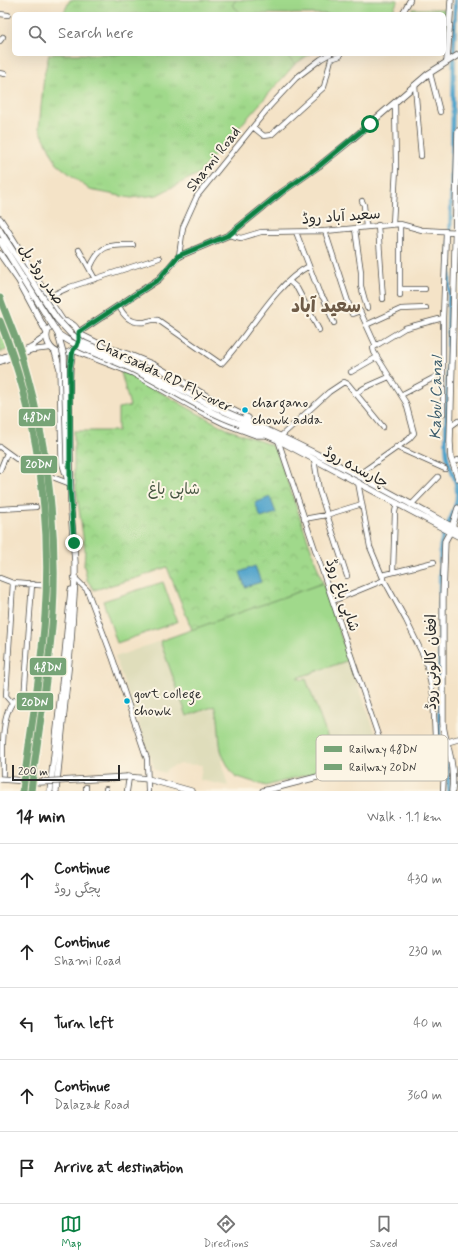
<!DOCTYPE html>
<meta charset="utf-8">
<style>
body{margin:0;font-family:Mynerve,"Playpen Sans Arabic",sans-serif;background:#f6f6f6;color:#222}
.scale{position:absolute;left:12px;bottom:10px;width:108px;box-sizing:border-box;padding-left:4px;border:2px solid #2b2b2b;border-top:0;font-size:11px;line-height:14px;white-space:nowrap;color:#2b2b2b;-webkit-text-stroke:3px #fcf5e5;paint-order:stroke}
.stop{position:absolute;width:12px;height:12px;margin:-9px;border:3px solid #0b8043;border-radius:50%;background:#fff}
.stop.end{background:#0b8043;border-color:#fff;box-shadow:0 1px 4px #0008}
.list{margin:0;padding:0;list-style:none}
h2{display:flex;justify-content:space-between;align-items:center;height:52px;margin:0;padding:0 16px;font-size:17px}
h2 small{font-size:13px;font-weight:400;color:#767676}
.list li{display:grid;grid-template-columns:26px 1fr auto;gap:12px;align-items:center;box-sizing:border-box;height:72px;padding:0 16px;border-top:1px solid #e0e0e0}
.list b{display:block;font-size:15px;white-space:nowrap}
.list p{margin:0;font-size:13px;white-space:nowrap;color:#767676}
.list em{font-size:13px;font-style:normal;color:#767676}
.icon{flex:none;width:22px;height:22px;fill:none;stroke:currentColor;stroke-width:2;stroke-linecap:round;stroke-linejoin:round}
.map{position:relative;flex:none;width:458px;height:791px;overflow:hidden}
.search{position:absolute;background:#fff;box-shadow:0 4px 16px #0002;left:12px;right:12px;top:12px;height:44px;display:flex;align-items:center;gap:10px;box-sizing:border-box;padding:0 14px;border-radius:6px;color:#767676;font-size:15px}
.sheet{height:412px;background:#fff}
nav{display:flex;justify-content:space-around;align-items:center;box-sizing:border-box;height:56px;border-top:1px solid #e0e0e0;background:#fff;font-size:11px;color:#767676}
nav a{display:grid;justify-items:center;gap:2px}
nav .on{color:#0b8043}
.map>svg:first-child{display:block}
</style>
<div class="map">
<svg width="458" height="791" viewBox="0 0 458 791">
<defs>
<pattern id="grass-tufts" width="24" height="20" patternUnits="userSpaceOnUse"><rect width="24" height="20" fill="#a0d98b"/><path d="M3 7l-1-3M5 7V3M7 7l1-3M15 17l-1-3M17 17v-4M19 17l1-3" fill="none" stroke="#8aba78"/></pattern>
<pattern id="park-crowns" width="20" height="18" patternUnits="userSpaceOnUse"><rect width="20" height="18" fill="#a0d98b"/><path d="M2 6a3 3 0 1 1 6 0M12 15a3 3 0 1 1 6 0" fill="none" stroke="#8aba78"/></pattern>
</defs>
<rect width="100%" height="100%" fill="#fcf5e5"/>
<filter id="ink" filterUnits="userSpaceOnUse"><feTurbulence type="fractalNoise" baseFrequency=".025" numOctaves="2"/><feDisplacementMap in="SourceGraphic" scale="8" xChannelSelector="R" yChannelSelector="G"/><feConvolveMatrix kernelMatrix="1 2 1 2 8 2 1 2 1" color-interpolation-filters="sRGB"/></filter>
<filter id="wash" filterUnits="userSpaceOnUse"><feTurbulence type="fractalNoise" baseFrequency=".012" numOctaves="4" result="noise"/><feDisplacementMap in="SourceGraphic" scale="16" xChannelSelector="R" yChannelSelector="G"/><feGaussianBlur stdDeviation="0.9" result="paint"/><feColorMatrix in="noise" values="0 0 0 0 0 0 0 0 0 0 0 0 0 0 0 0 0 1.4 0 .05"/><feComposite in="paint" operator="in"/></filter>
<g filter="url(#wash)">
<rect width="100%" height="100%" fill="#f4e3c7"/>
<path fill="#dfddbb" d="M160,641L187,716L215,705L218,715L221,747L225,759L221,761L228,786L200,780L202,765L180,764L167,769L165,773L155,770L115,657Z
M349,660L383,754L338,766L306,679L303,680L296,678Z"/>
<path fill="url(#grass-tufts)" stroke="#66825b" d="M70,0H236L233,5L242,14H63Z
M49,54H285L295,64L198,174L157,195L131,198L90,190L57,164L39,128L44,76Z"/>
<path fill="url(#park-crowns)" stroke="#66825b" d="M412,9H448L447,33H444V14H412Z
M0,316L11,347L0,353Z
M120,369L197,413L227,429L271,445L276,451L280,460L323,583L192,630L167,567L140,577L94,590L87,580L84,565L85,550L74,474V431H118V408L130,406Z"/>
<path fill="#a0d98b" stroke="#66825b" d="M236,0H398L392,13L390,14H242L232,5Z
M285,54H310L295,64Z
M163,582L177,622L117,643L103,601Z
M323,583L349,660L297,678L303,680L306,679L338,766L266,786L238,777L236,778C230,770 224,760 221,750C218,735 220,720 215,706L187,716L160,641Z"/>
<path fill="#50a3cb" stroke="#3e677b" d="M270,497L276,513L261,518L255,503Z
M255,566L261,582L245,587L240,572Z"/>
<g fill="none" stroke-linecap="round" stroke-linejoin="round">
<path stroke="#50a3cb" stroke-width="4" d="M449,791L447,765L439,733L440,548C442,529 458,512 457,492C457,482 452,472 449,463C446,456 446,449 446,441L455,0"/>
</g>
</g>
<g filter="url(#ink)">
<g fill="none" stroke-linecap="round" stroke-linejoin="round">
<g stroke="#494742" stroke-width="6">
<path id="minor" d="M0,14L8,15
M402,14L410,0
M0,41L3,37
M0,73L5,74
M430,73L440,112
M415,85L421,156
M253,127L264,136L271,135L324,87L331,59L340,56
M362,201L364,205L366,227
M393,224L396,168L395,103
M400,224V295
M378,225L383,299
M355,229L361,272V286L367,308
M325,231L352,314L360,311L376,346
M296,232L319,292L324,299L334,323
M229,235L241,238L261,232L325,231L400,224L422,230L458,232
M79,250L95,279
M179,256L183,227L197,196L269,107L296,78L321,59L330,54
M90,268C100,244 109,245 133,245
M289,281L297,288L319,330
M400,289H425
M48,297L70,287L159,258
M119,306C124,317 132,324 145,322C149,321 153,319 158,320L221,364C250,334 272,286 309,266
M366,325L401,309L426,308
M0,358L32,346L46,336
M0,362L32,350L50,348
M351,372L377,357
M355,394L364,388L389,377
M401,395L443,373
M443,414V318L446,232
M451,426L458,421
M281,436L329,392L344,382L348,384L383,427
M278,440L384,753L387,758
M0,447L29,468L68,483
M396,447L445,469
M314,459L319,490L347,576
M453,463L458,460
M0,470L7,453
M358,475L409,439L414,433L406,403L374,352L373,348L377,345L405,328L443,318
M358,482L370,547L383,578L406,620L426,661L433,695L435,737L444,771L443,791
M411,505L438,477
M0,509L36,507
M304,519L326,515L362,504
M393,572L395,512L397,503
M382,575L434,562
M74,577L87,590L113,659L147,759L148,791
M0,578L13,583L50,586
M333,601L384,580
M24,699L32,584
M12,703L6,696L13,583
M3,776C3,756 0,714 15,700H38
M86,791V787
M106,791V789
M127,791L129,777"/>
</g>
<g stroke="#494742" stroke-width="7">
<path id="major" d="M447,61L451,0
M458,131L450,442L451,458L458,478
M0,219C23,252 40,288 63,321C72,323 77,326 79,335
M0,254L19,281L47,333
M63,321C30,327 54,368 75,348
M79,332L159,279L179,256L229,235L282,192L319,166L350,141L428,74L458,55
M79,334L103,346L127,354L154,365L222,405L248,418
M55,352L60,369L62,460C63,468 67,474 68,482
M242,419C316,451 387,491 458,530
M240,424L278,440L458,536
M452,527L458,508
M450,532L445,541L443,597V722C443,731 446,739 448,747C452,762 454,776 452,791
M127,777L148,779L191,791
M50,791L63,676L71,590
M56,791L71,641L75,579V562L71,511L69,395L70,368L73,350L133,373L204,413L226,424L256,435H265
M263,791L414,752L458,739"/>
</g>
<use href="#minor" stroke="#fff" stroke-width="4.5"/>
<use href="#major" stroke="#fff" stroke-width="5.5"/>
<g stroke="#494742" stroke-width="7" stroke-linecap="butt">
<path id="major-bridge" d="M0,231L51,310L57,319L71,334L84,343L136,365L212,406L242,419
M0,241L58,334L64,356L67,463
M58,334C82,351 110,358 136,371C171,389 203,411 240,424
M0,779L40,782L127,777"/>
</g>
<use href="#major-bridge" stroke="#fff" stroke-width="5.5"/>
<g stroke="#fcf5e5" stroke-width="10">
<path id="rail-1" d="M0,298C7,318 16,337 22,357C47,441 58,527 53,614C49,673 38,732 31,791"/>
</g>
<g stroke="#fcf5e5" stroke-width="10">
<path id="rail-2" d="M0,321C37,413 52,516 45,615C41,674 30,732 23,790"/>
</g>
<use href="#rail-1" stroke="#77a477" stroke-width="7"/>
<use href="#rail-2" stroke="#77a477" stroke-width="7"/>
</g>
</g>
<g fill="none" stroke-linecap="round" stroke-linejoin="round" filter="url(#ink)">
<path stroke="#0b8043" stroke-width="5" d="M74,543L70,488V368L73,350L77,346L79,340V332L159,279L178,256L229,235L282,192L319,166L370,124"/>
</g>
<g fill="#00a9ce" stroke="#fcf5e5" stroke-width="1.5">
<circle cx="245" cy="410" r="3.5"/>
<circle cx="127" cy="701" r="3.5"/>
</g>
<g text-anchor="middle" stroke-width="4" stroke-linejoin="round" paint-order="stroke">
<g font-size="14" fill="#2b2b2b" stroke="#fcf5e5" text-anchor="start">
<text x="252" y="407">chargano<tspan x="252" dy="17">chowk adda</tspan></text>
<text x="134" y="698">govt college<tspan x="134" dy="17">chowk</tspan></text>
</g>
<g font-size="15" fill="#2b2b2b" stroke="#fcf5e5">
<text transform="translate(213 159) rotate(-52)" y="5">Shami Road</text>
<text transform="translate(341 216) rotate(-4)" y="5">سعید آباد روڈ</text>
<text transform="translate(42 274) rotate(57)" y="5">صدر روڈ پل</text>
<text transform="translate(164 375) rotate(26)" y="5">Charsadda RD Fly-over</text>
<text transform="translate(356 467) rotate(28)" y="5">چارسدہ روڈ</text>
<text transform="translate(343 595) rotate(71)" y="5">شاہی باغ روڈ</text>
<text transform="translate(431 662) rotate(-90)" y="5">افغان کالونی روڈ</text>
</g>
<g font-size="15" fill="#485643" stroke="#fcf5e5">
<text x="174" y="494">شاہی باغ</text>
</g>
<g font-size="16" font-style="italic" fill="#3a5b6b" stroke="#fcf5e5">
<text transform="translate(435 398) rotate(-89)" y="6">Kabul Canal</text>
</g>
<g font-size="19" font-weight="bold" fill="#6e5b47" stroke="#fcf5e5">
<text x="326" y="312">سعید آباد</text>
</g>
</g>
<rect x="316" y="735" width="132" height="46" rx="6" fill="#fcf5e5" stroke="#bdb8ad" stroke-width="1"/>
<rect x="324" y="746" width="18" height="6" fill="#77a477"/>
<rect x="324" y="764" width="18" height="6" fill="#77a477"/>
<g font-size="11" fill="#2b2b2b">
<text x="349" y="753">Railway 48DN</text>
<text x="349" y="771">Railway 20DN</text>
</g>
<g stroke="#fcf5e5" stroke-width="1.5">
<rect x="18" y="408" width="38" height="19" rx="4" fill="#77a477"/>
<rect x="20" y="455" width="38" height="19" rx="4" fill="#77a477"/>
<rect x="29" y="657" width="38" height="19" rx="4" fill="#77a477"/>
<rect x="16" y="692" width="38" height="19" rx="4" fill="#77a477"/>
</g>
<g font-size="11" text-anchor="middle" font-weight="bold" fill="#fff">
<text x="37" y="421">48DN</text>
<text x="39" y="468">20DN</text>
<text x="48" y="671">48DN</text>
<text x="35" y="706">20DN</text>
</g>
</svg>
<div class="scale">200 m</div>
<div class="stop" style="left:370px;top:124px"></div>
<div class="stop end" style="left:74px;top:543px"></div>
<div class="search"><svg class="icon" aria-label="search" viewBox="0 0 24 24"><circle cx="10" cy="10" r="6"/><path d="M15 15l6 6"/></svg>Search here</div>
</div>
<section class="sheet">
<h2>14 min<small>Walk · 1.1 km</small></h2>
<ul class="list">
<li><svg class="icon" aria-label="ahead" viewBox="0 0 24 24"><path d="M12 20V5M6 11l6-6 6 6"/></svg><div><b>Continue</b><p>پجگی روڈ</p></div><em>430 m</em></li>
<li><svg class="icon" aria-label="ahead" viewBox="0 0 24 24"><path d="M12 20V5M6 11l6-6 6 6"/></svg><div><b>Continue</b><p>Shami Road</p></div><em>230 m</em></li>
<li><svg class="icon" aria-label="left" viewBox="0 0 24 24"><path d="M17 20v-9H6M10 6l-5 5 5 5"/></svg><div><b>Turn left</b></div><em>40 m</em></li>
<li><svg class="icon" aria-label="ahead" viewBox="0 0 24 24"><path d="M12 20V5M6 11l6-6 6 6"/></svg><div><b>Continue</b><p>Dalazak Road</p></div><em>360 m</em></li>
<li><svg class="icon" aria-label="arrive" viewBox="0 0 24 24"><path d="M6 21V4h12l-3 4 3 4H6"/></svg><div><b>Arrive at destination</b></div></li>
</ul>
</section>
<nav>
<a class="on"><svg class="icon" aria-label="map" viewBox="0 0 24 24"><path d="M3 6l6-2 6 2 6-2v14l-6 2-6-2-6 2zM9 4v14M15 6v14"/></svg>Map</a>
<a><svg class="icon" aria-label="directions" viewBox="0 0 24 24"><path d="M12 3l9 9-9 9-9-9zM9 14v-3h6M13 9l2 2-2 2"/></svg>Directions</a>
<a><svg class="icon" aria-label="saved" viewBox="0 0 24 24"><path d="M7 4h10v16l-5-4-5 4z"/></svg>Saved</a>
</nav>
